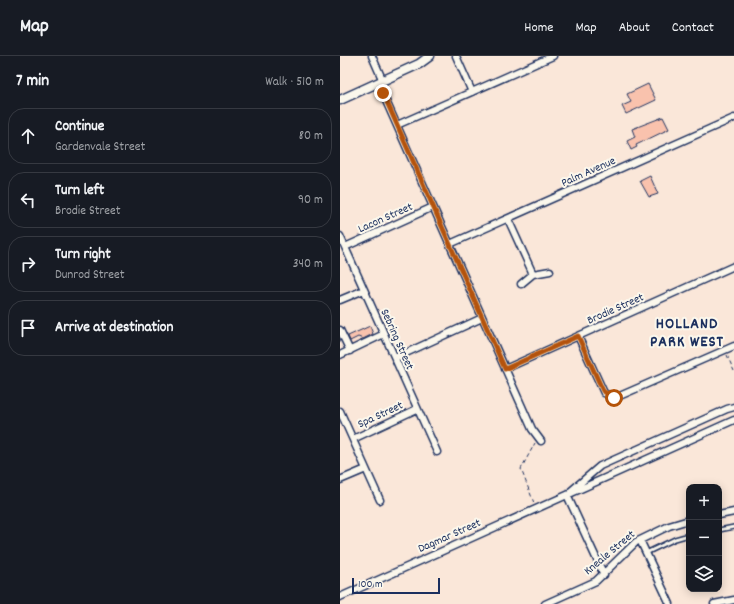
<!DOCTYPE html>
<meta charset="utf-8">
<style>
body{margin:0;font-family:Dekko,sans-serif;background:#242831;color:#f1f3f6}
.controls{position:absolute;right:12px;bottom:12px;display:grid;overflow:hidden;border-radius:8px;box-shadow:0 2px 10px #0003}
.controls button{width:36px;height:36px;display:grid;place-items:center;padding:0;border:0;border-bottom:1px solid #363941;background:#171b24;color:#f1f3f6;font:20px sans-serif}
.scale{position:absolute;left:12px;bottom:10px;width:88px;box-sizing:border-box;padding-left:4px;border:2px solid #1b2f5e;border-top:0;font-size:11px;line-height:14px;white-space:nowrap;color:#1b2f5e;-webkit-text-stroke:3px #fbf7ec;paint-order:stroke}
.stop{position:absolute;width:12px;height:12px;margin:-9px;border:3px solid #b45309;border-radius:50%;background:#fff}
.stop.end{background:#b45309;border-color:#fff;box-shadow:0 1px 4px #0008}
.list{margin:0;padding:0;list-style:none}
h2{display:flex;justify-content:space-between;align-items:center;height:52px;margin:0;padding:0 16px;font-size:17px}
h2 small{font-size:13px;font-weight:400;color:#9ea1a6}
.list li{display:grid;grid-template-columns:26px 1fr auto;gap:12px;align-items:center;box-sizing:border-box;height:56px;margin:0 8px 8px;padding:0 8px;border:1px solid #363941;border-radius:16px}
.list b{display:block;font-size:15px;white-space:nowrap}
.list p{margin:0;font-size:13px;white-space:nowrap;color:#9ea1a6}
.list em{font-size:13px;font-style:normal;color:#9ea1a6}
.icon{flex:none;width:22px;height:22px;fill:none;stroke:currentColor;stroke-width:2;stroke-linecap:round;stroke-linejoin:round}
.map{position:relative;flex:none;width:394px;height:548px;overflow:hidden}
header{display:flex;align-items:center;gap:24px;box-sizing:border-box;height:56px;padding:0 20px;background:#171b24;border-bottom:1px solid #363941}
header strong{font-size:19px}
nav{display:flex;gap:22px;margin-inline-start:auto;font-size:14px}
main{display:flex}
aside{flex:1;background:#171b24}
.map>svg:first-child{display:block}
</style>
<header>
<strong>Map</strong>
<nav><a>Home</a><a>Map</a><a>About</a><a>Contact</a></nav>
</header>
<main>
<aside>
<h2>7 min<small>Walk · 510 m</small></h2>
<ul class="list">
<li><svg class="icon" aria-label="ahead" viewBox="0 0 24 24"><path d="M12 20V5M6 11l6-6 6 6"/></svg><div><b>Continue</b><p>Gardenvale Street</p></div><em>80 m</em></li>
<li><svg class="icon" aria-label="left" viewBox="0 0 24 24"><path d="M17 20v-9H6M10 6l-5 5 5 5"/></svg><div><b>Turn left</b><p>Brodie Street</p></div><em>90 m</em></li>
<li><svg class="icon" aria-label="right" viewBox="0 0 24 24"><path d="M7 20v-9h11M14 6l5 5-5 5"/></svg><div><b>Turn right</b><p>Dunrod Street</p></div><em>340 m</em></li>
<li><svg class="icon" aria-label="arrive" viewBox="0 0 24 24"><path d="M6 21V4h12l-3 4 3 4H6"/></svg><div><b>Arrive at destination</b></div></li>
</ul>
</aside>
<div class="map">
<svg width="394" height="548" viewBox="0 0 394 548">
<rect width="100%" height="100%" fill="#fae7d9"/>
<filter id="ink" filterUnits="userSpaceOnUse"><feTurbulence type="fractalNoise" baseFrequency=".025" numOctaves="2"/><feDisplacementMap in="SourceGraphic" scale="8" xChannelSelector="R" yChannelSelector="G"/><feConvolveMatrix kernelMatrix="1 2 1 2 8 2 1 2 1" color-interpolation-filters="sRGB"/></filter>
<g filter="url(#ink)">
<path fill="#fadccc" d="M27,271L32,282L14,290L11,289L7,280Z"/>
<path fill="#f9c2ad" stroke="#1b2f5e" d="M308,28L316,44L286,58L282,50L291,46L287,38Z
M323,61L329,73L296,89L297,91L291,94L287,85L295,81L292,73Z
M310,120L318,138L309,141L300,125Z
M30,270L33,278L23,283L18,281L10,285L8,280Z"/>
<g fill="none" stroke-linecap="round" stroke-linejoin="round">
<g stroke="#1b2f5e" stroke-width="6">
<path id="service" d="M379,474L394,471
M306,497L335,483L349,479"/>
</g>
<g stroke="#1b2f5e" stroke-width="9">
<path id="minor" d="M32,0L43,25
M116,0L132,36
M38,27L192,373L201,385
M57,69L213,0
M168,163L193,218
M0,180L97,396
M110,188L394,62
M5,191L93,151
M181,228L193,218L210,215
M0,244L24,234
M0,274L10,295
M238,280L264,337L275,342L394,290
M0,299L44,278
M55,302L142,262
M165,313L394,210
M0,355L40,444
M13,383L77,353
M0,424L26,413
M231,435L260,410L387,353L394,351
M227,439L264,519
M379,459L394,456
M300,484L330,548
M0,541L394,364
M205,548L256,525L296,486L329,470L349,464
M374,548L394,544"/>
</g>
<g stroke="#1b2f5e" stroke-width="11">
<path id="tertiary" d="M0,44L79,8L90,0"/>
</g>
<path stroke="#1b2f5e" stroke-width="1" stroke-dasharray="4 3" stroke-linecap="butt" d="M387,299L394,315
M194,447L181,413L195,387"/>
<use href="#service" stroke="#fbf7ec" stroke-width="3"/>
<use href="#minor" stroke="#fbf7ec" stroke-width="6"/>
<use href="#tertiary" stroke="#fbf7ec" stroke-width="8"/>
</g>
</g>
<g fill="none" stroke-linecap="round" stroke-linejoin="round" filter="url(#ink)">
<path stroke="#b45309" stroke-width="5" d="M43,37L165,313L238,280L263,335L274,342"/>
</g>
<g text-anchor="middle" stroke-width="4" stroke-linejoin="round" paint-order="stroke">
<g font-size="12" fill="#1b2f5e" stroke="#fbf7ec">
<text transform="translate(248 115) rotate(-24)" y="4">Palm Avenue</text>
<text transform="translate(45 161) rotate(-24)" y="4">Lacon Street</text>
<text transform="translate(275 252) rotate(-24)" y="4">Brodie Street</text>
<text transform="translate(58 283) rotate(66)" y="4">Sebring Street</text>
<text transform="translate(40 358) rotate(-25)" y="4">Spa Street</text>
<text transform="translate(109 479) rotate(-24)" y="4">Dagmar Street</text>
<text transform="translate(269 496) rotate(-40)" y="4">Kneale Street</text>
</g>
<g font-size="16" font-weight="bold" letter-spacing="1" fill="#1b2f5e" stroke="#fbf7ec">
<text x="347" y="272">HOLLAND<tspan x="347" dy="18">PARK WEST</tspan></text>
</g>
</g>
</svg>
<div class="controls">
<button>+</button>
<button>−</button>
<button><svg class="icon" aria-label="layers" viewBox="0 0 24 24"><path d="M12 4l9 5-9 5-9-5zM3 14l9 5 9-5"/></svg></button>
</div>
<div class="scale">100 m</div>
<div class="stop" style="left:274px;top:342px"></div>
<div class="stop end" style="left:43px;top:37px"></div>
</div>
</main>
